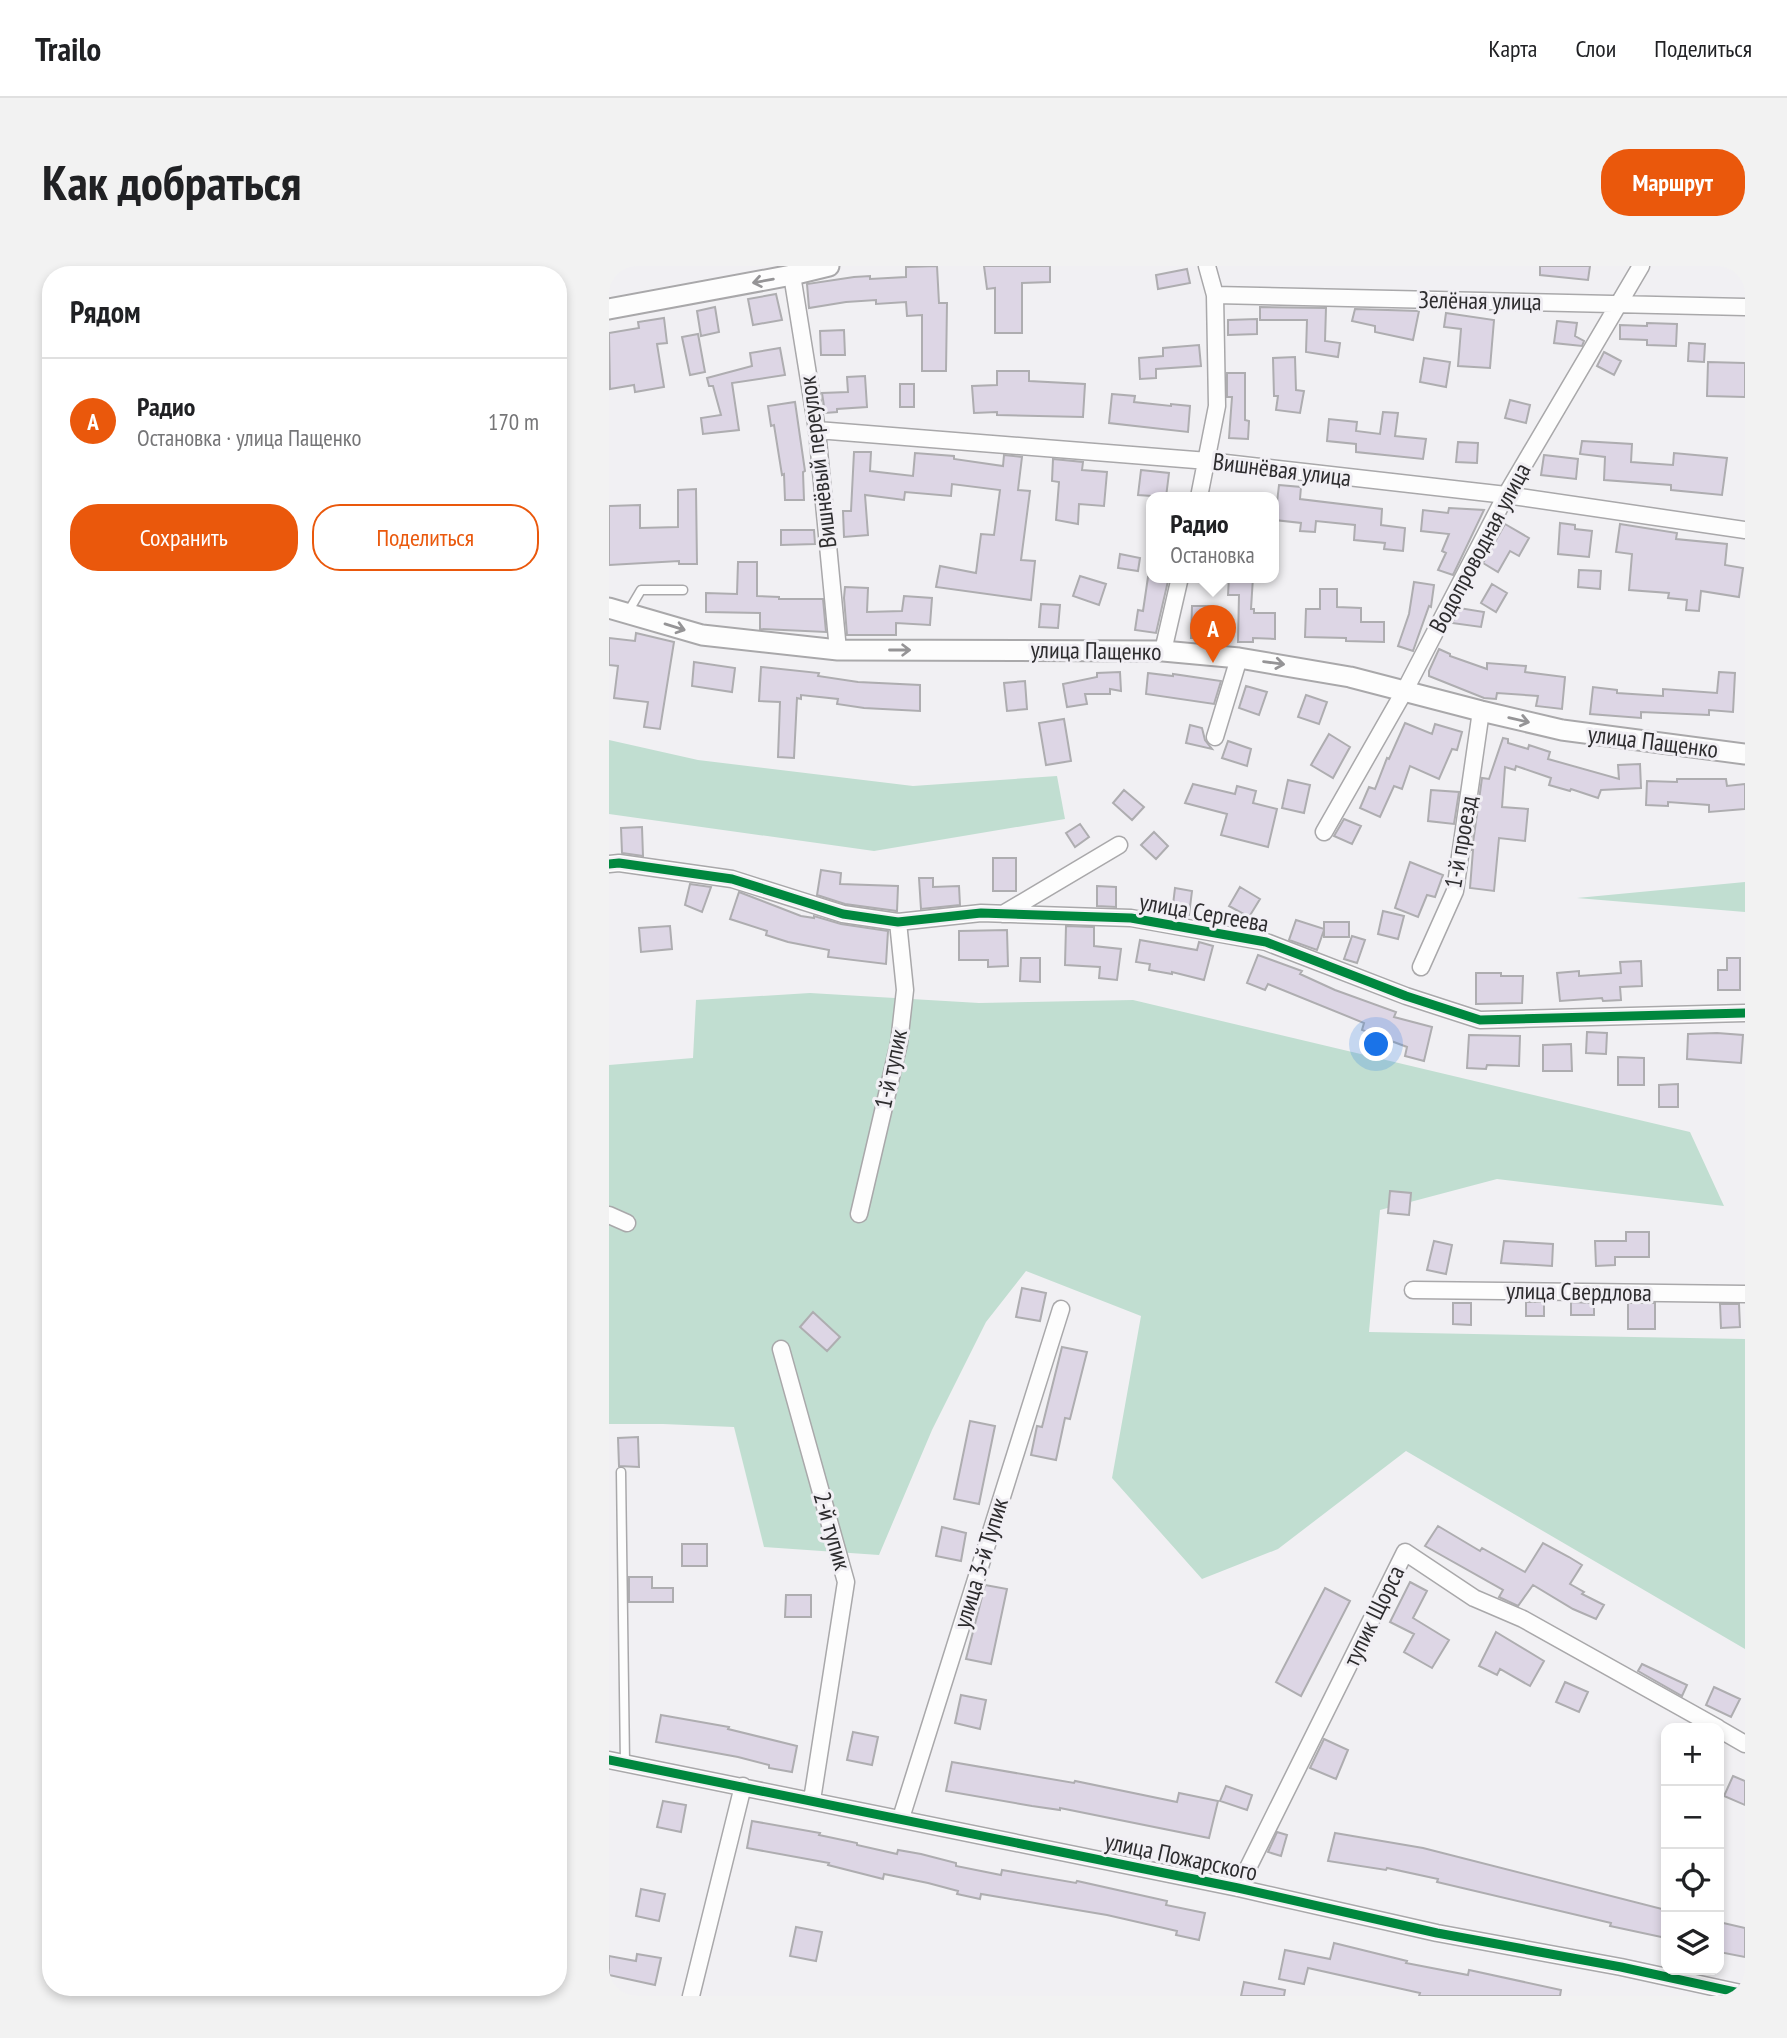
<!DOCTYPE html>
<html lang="ru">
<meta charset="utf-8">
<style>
body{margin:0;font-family:"PT Sans Narrow",sans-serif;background:#f2f2f2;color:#202124}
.controls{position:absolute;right:21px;bottom:21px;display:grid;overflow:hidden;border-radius:14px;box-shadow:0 4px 10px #0003}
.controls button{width:63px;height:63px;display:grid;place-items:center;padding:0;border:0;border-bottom:2px solid #e0e0e0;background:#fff;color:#202124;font:35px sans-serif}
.you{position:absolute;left:768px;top:779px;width:24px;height:24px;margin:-18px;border:5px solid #fff;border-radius:50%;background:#1a73e8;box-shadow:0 0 0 10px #1a73e833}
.badge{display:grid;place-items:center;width:46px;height:46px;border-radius:50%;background:#ea580c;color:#fff;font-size:23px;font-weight:700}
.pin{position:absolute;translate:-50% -58px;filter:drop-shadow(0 2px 4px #0008)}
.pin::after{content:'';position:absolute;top:37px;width:24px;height:21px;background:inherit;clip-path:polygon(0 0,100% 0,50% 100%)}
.popup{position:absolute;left:537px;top:226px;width:133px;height:91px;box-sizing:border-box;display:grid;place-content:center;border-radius:14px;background:#fff;filter:drop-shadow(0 2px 5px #0005);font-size:23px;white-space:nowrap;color:#757577}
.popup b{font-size:26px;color:#202124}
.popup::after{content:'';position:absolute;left:50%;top:100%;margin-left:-14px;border:14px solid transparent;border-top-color:#fff}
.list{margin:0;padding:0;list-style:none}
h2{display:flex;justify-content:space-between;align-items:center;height:91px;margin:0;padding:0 28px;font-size:30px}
h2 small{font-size:23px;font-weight:400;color:#757577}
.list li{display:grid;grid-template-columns:46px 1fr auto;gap:21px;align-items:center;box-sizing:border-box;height:126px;padding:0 28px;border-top:2px solid #e0e0e0}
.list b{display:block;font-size:26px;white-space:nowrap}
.list p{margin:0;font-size:23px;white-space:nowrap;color:#757577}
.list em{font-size:23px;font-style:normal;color:#757577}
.actions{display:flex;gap:14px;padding:21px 28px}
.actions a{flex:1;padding:16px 0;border:2px solid #ea580c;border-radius:28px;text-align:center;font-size:24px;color:#ea580c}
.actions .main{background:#ea580c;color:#fff}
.icon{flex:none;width:38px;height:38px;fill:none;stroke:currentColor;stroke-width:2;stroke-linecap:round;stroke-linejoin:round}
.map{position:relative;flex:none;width:1136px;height:1730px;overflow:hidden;border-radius:28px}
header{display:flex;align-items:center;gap:42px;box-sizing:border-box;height:98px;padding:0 35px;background:#fff;border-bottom:2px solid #e0e0e0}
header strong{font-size:33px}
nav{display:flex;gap:38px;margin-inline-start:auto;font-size:24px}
.intro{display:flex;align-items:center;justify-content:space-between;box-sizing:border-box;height:168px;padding:0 42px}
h1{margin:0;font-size:49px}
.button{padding:18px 32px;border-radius:28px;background:#ea580c;color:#fff;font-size:24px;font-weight:700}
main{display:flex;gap:42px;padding:0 42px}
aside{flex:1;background:#fff;border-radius:28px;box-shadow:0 4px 10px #0003}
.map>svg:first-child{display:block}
</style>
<header>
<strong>Trailo</strong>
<nav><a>Карта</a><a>Слои</a><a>Поделиться</a></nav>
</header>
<div class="intro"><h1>Как добраться</h1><a class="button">Маршрут</a></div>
<main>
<aside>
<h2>Рядом<small></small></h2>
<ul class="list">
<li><span class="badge">A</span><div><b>Радио</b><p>Остановка · улица Пащенко</p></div><em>170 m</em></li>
</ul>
<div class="actions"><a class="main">Сохранить</a><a>Поделиться</a></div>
</aside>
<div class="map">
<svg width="1136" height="1730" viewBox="0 0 1136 1730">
<rect width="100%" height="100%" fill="#f1f0f3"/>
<path fill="#c1ded1" d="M0,474L89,494L304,520L448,510L456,553L265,585L0,548Z
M1136,616V646L968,632Z
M201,727L370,737L524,734L1081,866L1115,940L888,913L771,944L760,1066L1136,1073V1383L797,1185L669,1283L593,1313L503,1212L532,1050L417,1005L377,1056L323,1164L270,1289L155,1281L125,1161L54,1158H0V799L84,792L87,734Z"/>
<path fill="#ddd6e5" stroke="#aeadb0" stroke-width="2" d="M328,0L330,37H338L337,105H313V49L298,50L297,36L267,38V34L237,36L200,42L198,18L245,11L261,10V13L297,11V1Z
M375,0H441V16L413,17V67H386V22L378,23Z
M931,0H981L979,14L931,9Z
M578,3L581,17L549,23L547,9Z
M167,28L173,54L144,59L139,33Z
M106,41L110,66L92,70L88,45Z
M651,41L717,42L716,75L731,77L729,91L697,86L698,54H651Z
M746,43L810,45L804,74L766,66V60L743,55Z
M837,47L885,54L881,102L849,100L852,63L835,61Z
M55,52L58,77L48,78L55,121L26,126L25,119L1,123L0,67L30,62L29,56Z
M648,53V68L619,69V54Z
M948,55L968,57L966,70L975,75L973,80L945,77Z
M1038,57L1068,58L1067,80L1038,79V74L1011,73V59L1038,60Z
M235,64L236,89H212L211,65Z
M89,68L96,106L81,109L73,71Z
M1080,77L1096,78L1095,96L1079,95Z
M590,79L592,100L547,103V112L531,113L530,92L554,90V82Z
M171,82L176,109L123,117L130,164L94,168L92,152L112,149L104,120H100L98,112L143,100L141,87Z
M995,86L1012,95L1005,109L988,100Z
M686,91L687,124L695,125L691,147L667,144L669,130H665L664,92Z
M815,92L841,96L837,121L811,116Z
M1099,96L1136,97V131L1098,130Z
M388,105H420V115L476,118L474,151L388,149V146L365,147L363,120L388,119Z
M618,107H636V154L640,155L639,173L620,172L623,131H618Z
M256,110L258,141L228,143V146L216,147L213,127L239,126L238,111Z
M291,118H305V141H291Z
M503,128L526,130L525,136L562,140V138L581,140L579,166L500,157Z
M901,134L921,139L917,157L896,152Z
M186,136L196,205L194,206L195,234H176L175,208L173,209L165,159L162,160L159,140Z
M774,146L789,147L786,170L817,173L814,193L747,186V178L718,175L720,153L748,156L747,165L771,168Z
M973,175L1023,178L1022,196L1064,199L1065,187L1118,192L1113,229L1062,224V219L995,214L996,191L971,188Z
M849,176L869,177L868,197L847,196Z
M245,186H262L261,205L304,210L306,187L345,190V193L394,200L395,189L413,191L409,224L421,225L412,294L426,295L422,334L327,321L331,300L367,307L372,268L385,269L391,224L343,218L342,230L296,226L295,234L256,229L259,269L235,271L234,245H242Z
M935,189L969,193L967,213L932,209Z
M444,193L474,196L473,204L498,206L495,240L470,238L469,258L447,254L450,216L443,215Z
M532,204L560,207L557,231L529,229Z
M670,219L692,221L691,233L773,243L772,259L796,262L794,285L775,283L776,277L745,274L746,259L707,255L706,266L691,265L692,257L666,254Z
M87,223L88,298H70V295L0,299V240L31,239V262L69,261V224Z
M840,242L875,244L844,309L829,304L837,287L833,285L840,268L812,265L814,244L839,247Z
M951,257L966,259V263L983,265L980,291L949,288Z
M896,258L920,272L910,290L901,285L889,306L874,297Z
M1011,258L1068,267L1067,273L1118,278L1116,299L1134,302L1130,331L1092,325L1090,345L1077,344L1078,334L1059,332L1060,327L1020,324L1023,288L1007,286Z
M172,264H205L206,278L172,279Z
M511,288L531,292L529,305L509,302Z
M129,296H148V330L170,331V333H214L217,366L151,363V347L97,346V327L128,328Z
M970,304L992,305L991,323L969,321Z
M471,310L497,318L490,339L464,330Z
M539,311L559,315L547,367L526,364L529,344L534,345Z
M620,311H644L642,343H645V347H666V373L644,372V376H629L630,329H619Z
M805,316L825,319L822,341L820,340L804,385L789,380L800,348Z
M883,318L898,327L887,346L872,337Z
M236,321L259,322L258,346L293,345L295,330L323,332L321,359L287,357V369H238L235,332Z
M711,323H728V341L752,342V356H775V376L737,375V372L696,371L697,343H711Z
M432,338L451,339L449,362L430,361Z
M583,340H602V372H582Z
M850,342L875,346L872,361L843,357Z
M27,367L65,376L51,463L35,461L39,436L5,432L9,400L0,399V372L26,375Z
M830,383L841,388V390L878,403V397L917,400L916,406L956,411L953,443L927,440L929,430L888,427L887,433L875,432L820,410V405Z
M85,396L126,402L123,426L83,420Z
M152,401L210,407L209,410L249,416L311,419V445L255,442L228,438L229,433L192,429V433L188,432L185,492L169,491L171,436L150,435Z
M511,406L512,425L501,423V428H476L478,438L458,441L454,418L488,411V407Z
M1110,406L1126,407L1124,446L1100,444V449L1032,446V452L981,448L984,421L1008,424V427L1054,430V423L1108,427Z
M539,407L564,410V408L612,415L605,438L537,428Z
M416,415L418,443L398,445L395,417Z
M637,420L658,426L650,449L630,442Z
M697,429L718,436L710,458L689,451Z
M455,453L462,495L437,499L430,457Z
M796,457L823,468L826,458L853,466L848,484L843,483L830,513L801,500L793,523L785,520L771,551L751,542L760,521L766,523L778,492L780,493Z
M581,459L593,462L596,474L603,483L577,477Z
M720,468L741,481L724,512L702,499Z
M894,472L899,473V477L919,483L920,479L941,486L939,493L1010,513L1009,499L1031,498L1032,522L992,524L989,532L962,523L961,525L940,519L942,512L907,500L906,504L896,501L893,541L919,543L916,575L890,572L885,625L861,622L864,584H863L873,512L880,513Z
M619,475L642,483L638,500L613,492Z
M1068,513H1117L1118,520L1136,518V543L1100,546V539L1059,536V540L1037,539L1038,515L1068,516Z
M679,514L701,519L695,547L673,542Z
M584,518L626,528L628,520L647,525L644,537L668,543L659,581L612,569L618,548L576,537Z
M515,524L535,541L523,554L504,537Z
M822,524L850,526L845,558L819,555Z
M735,553L752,560L743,578L725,570Z
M471,558L480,571L466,581L457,567Z
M33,561L34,590L13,587L12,562Z
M545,566L559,580L547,593L532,579Z
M384,592H407V625H384Z
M801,596L834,609L826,631L818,629L809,651L786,642Z
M212,604L232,607L231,618L289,620L288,645L236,638L208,629Z
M310,612H324V621L350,620L351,639L312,643Z
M81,618L102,621L93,646L76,639Z
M488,620L507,621V641L488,640Z
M631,621L651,633L640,651L620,640Z
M566,622L583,625L580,649L563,647Z
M130,626L192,650L205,652V650L232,658L279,665L277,698L219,691L220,684L179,676L157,669L158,665L121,653Z
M774,645L795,650L789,673L769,668Z
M687,654L715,663V656H740V671H715V664L708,684L680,674Z
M61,660L63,683L32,686L30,662Z
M457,660L485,661V680L512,683L508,714L490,712L491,701L456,699Z
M398,664L399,700L379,701V694H350V665Z
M743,670L756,674L748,697L735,693Z
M531,674L588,684L590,676L604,680L595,714L563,706V708L540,704L541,698L527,696Z
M649,689L693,705L691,708L726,724L787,746L785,751L823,761L815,795L796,790L798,781L753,764L755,757L659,718L656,724L638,717Z
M412,692H431V716L411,715Z
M1118,692H1131V724H1109V704H1118Z
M1032,695L1033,720L1011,721L1012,734L994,735L993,732L951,735L948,707L970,705V710L1012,707L1011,696Z
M867,707H892V710H914L913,737L867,738Z
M978,766L998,767L997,788L977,787Z
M1108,767L1134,769L1132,797L1078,793L1079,768Z
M860,769L911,770L910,800L878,799L877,803L858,802Z
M962,778L963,805H934V779Z
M1009,791L1035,792V819H1009Z
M1069,818V841H1050V819Z
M781,925L802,927L800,949L779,947Z
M1017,966H1040V991H1006V999L987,1000L986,975H1017Z
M825,975L843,979L837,1008L818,1004Z
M895,975L944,978L943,1000L892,997Z
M413,1022L437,1027L431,1055L407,1051Z
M917,1036H935V1050H917Z
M962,1036L985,1037V1049H962Z
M844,1037H862V1059L844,1058Z
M1019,1037H1046V1063H1019Z
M1111,1038H1130L1131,1061L1112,1062Z
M204,1046L231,1071L218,1085L191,1061Z
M453,1081L478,1086L461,1153L456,1152L447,1194L422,1189L428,1160L433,1161Z
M361,1155L386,1160L370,1238L345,1233Z
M29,1171L30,1201L10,1200L9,1172Z
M829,1260L871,1285L873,1282L916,1306L934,1277L960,1291L973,1299L961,1318L975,1326L973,1328L995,1339L987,1353L964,1343L924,1319L909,1340L892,1332L890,1331L894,1324L816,1280Z
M333,1261L357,1267L352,1295L327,1290Z
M73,1278H98V1300H73Z
M20,1311H43V1322H64V1336H20Z
M801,1316L818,1325L804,1352L840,1374L823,1402L795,1386L805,1368L781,1356Z
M376,1319L398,1323L382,1398L357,1393Z
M716,1322L741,1335L692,1430L667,1416Z
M177,1329H202V1351H176Z
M887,1366L935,1395L921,1420L891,1403L888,1409L870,1400Z
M1033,1398L1078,1419L1073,1430L1029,1405Z
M956,1416L979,1426L970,1446L947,1436Z
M1105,1421L1131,1433L1122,1451L1097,1439Z
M352,1429L377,1434L371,1463L346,1457Z
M52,1449L120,1461L119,1463L188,1480L183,1506L160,1502V1499L129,1491L47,1476Z
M244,1466L269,1471L263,1499L238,1494Z
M715,1473L739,1484L727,1513L701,1502Z
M343,1496L465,1517L466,1515L568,1536L570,1527L609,1535L600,1572L451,1542V1544L423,1540L337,1525Z
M1124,1510L1136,1515V1539L1115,1530Z
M617,1520L643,1529L638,1544L611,1535Z
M54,1535L77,1539L72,1566L48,1561Z
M143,1555L211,1567L210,1569L248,1577V1579L288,1588L289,1584L312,1588L347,1597V1600L392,1609L393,1604L467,1617L468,1615L558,1635L557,1639L596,1647L590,1674L567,1669L568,1665L498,1649L372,1628L371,1633L348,1628L349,1625L319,1617L275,1608L274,1613L219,1599L220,1597L138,1582Z
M668,1566L678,1569L672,1590L659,1586Z
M726,1567L814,1582L1057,1644V1672L1001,1660L1002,1657L828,1616L829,1613L778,1602L777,1604L719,1595Z
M32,1623L56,1628L50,1655L27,1650Z
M1110,1656L1136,1662V1691L1110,1686Z
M187,1661L213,1666L207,1695L181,1690Z
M725,1677L798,1695L797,1697L859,1709L860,1704L952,1724L951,1730H810L811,1727L699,1702L695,1718L670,1713L676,1684L721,1693Z
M28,1688L52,1692L46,1719L0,1709V1690L27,1695Z
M635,1716L676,1724L675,1730H632Z"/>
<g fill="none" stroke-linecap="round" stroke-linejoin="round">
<g stroke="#a9a8aa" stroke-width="11">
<path id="service" d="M19,346L32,324H74
M12,1206L16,1497"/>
</g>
<g stroke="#a9a8aa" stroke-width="19">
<path id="minor" d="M183,9L208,164L229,384
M606,29L1136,41
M208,164L599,195L897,229L1136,264
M590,231L608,140L606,29L598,0
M554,385L571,311
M606,471L630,392
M715,566L796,424L897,229L1032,0
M0,598L10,597L123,613L234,648L289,656L372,647L522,652L657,676L797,730L871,754L1136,747
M394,648L510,579
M812,701L846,625L872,445
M250,948L290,777L296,724L289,656
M0,949L18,957
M804,1024L1136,1028
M172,1083L237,1316L203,1534
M1110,1463L1136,1478
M0,1494L629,1622L828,1667L1012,1701L1136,1728
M292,1552L452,1043
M629,1622L796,1286L865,1332L914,1353L1109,1462
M82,1730L134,1520"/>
</g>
<g stroke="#a9a8aa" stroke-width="23">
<path id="tertiary" d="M0,43L183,9L220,0
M0,342L93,369L229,384L554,385L630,392L741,411L872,445L953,464L1136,488"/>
</g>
<use href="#service" stroke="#fdfdfd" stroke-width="8"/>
<use href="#minor" stroke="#fdfdfd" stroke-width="16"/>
<use href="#tertiary" stroke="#fdfdfd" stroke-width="19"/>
<g stroke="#f1eff4" stroke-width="13">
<path id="cycleway" d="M0,598L10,597L123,613L234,648L289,656L372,647L522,652L657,676L797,730L871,754L1136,747
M0,1494L629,1622L828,1667L1012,1701L1136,1728"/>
</g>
<use href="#cycleway" stroke="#00873e" stroke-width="9"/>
</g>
<defs><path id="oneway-shaft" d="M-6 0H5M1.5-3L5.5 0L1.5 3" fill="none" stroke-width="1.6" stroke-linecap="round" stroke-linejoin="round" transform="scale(1.75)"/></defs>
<g stroke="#959496">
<use href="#oneway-shaft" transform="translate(154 15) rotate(170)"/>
<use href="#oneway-shaft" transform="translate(66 361) rotate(17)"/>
<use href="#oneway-shaft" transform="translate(291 384)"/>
<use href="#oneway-shaft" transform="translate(665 397) rotate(8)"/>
<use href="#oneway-shaft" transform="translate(910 454) rotate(13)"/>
</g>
<g text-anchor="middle" stroke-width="6" stroke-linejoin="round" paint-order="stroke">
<g font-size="24" fill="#2d2c2e" stroke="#f1eff4">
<text transform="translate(871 35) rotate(1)" y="8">Зелёная улица</text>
<text transform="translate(209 196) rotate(-97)" y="8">Вишнёвый переулок</text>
<text transform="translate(673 204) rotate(7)" y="8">Вишнёвая улица</text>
<text transform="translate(871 282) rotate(-62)" y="8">Водопроводная улица</text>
<text transform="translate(487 385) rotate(1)" y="8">улица Пащенко</text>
<text transform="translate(1044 476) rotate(7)" y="8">улица Пащенко</text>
<text transform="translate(852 576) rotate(-80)" y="8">1-й проезд</text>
<text transform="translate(595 647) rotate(10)" y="8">улица Сергеева</text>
<text transform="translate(282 803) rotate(-78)" y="8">1-й тупик</text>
<text transform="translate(970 1026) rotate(1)" y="8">улица Свердлова</text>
<text transform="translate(223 1265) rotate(74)" y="8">2-й тупик</text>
<text transform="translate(372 1297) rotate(-73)" y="8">улица 3-й Тупик</text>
<text transform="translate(765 1350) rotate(-64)" y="8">тупик Щорса</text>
<text transform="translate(572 1591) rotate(12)" y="8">улица Пожарского</text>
</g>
</g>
</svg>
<div class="controls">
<button>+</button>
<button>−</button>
<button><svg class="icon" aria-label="locate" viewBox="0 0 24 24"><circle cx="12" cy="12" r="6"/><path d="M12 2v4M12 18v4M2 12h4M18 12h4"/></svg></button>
<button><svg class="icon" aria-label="layers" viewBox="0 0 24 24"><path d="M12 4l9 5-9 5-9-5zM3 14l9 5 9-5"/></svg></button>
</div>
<div class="you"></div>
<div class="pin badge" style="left:604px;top:397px">A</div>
<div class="popup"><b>Радио</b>Остановка</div>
</div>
</main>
